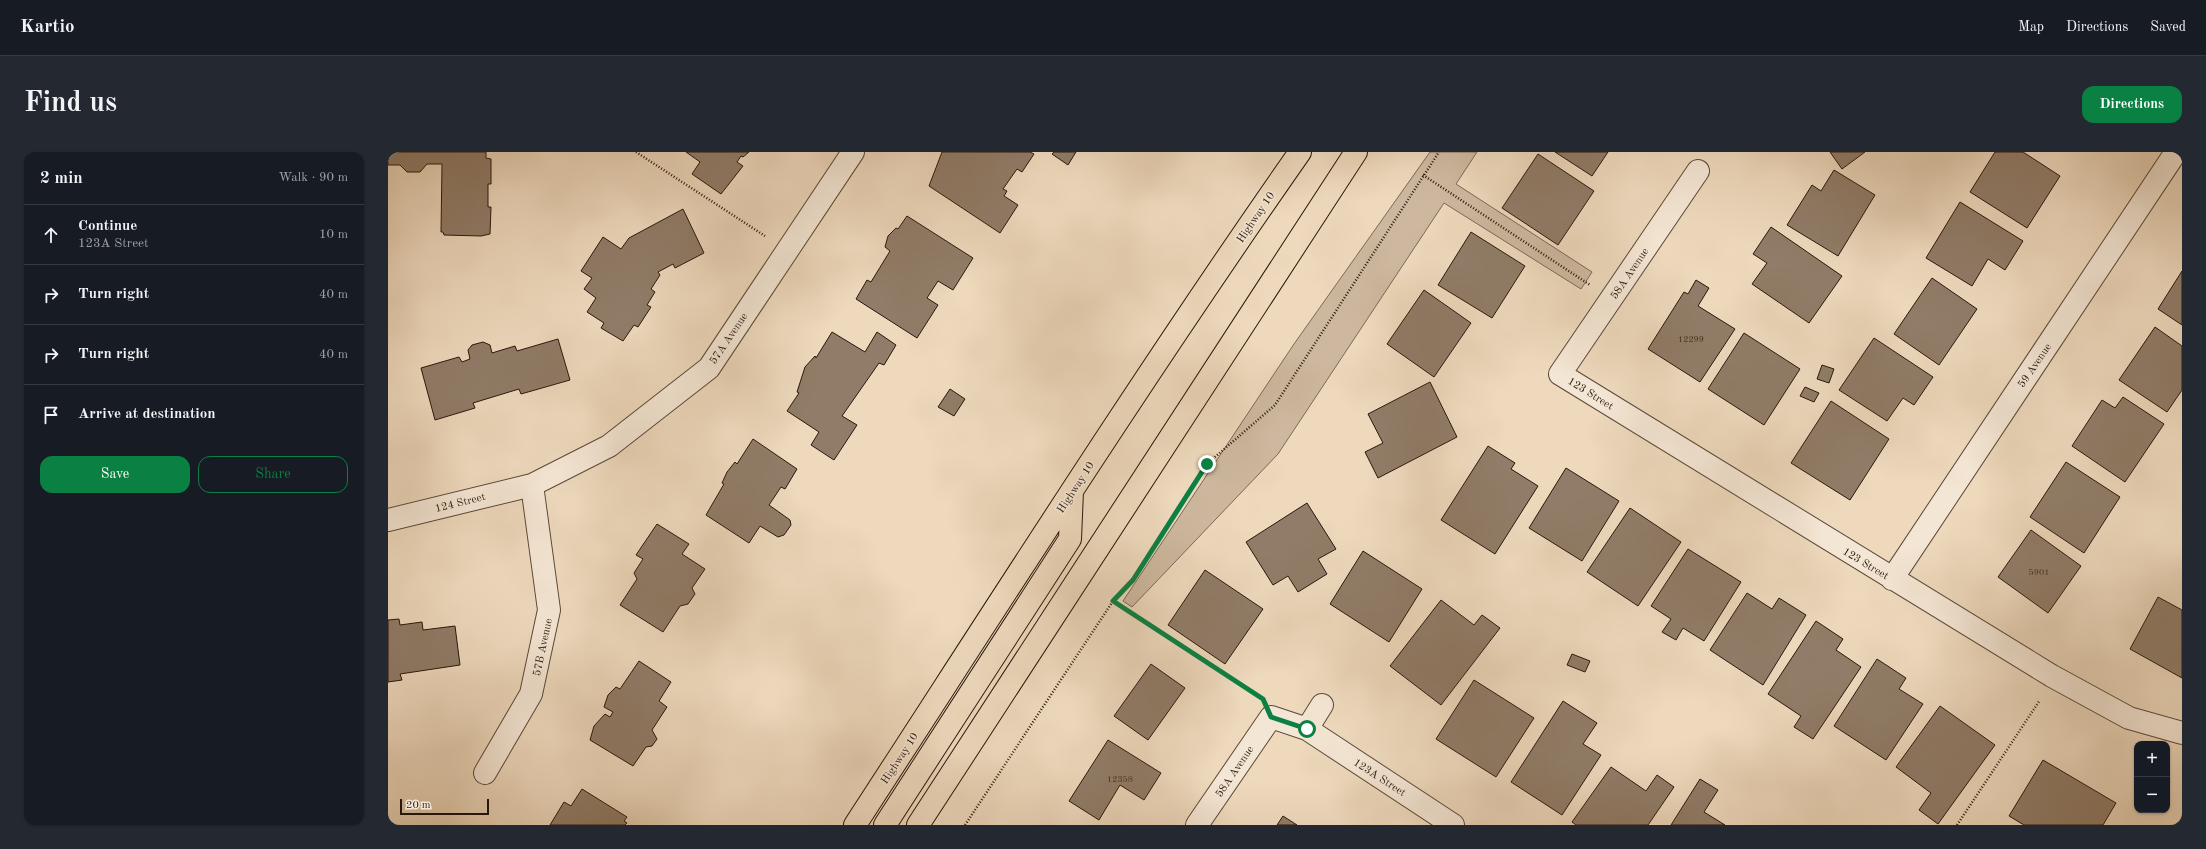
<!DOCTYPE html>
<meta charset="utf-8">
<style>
body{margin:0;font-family:"Old Standard TT",serif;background:#242831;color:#f1f3f6}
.controls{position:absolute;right:12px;bottom:12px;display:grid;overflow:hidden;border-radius:8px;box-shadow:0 1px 3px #0004}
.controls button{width:36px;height:36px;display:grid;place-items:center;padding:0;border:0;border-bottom:1px solid #363941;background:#171b24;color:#f1f3f6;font:20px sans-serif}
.scale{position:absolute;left:12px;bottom:10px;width:89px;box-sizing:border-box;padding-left:4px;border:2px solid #2a170c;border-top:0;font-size:11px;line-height:14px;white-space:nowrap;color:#2a170c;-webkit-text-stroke:3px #f4e6d4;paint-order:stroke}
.stop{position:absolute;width:12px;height:12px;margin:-9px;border:3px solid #0b8043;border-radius:50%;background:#fff}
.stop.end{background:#0b8043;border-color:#fff;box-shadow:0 1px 4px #0008}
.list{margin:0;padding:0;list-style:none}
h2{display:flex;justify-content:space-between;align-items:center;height:52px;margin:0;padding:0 16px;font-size:17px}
h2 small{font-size:13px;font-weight:400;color:#9ea1a6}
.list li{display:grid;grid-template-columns:26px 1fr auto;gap:12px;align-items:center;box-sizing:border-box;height:60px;padding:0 16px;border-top:1px solid #363941}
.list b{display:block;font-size:15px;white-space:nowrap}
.list p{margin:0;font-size:13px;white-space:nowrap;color:#9ea1a6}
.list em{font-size:13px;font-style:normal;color:#9ea1a6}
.actions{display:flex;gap:8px;padding:12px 16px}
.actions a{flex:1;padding:9px 0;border:1px solid #0b8043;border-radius:12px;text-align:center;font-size:14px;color:#0b8043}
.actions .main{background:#0b8043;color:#fff}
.icon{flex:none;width:22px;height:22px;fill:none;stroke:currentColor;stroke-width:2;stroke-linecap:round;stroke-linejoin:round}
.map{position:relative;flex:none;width:1794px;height:673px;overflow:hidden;border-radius:12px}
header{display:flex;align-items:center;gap:24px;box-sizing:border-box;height:56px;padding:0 20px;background:#171b24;border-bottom:1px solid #363941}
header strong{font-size:19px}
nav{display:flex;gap:22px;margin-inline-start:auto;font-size:14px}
.intro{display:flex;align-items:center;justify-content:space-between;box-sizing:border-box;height:96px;padding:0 24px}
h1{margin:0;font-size:28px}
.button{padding:10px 18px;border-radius:12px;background:#0b8043;color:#fff;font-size:14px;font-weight:700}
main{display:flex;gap:24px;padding:0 24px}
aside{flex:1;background:#171b24;border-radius:12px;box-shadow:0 1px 3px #0004}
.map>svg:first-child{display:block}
</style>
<header>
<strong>Kartio</strong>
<nav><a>Map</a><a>Directions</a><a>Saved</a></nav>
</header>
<div class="intro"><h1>Find us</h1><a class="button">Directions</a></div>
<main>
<aside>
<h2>2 min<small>Walk · 90 m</small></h2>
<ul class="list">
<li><svg class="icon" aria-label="ahead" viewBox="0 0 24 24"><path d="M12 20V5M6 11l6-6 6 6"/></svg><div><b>Continue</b><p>123A Street</p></div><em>10 m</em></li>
<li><svg class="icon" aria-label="right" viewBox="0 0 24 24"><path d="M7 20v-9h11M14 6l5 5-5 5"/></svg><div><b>Turn right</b></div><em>40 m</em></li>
<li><svg class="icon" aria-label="right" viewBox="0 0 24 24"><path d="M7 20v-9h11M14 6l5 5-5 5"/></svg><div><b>Turn right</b></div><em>40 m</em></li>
<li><svg class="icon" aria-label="arrive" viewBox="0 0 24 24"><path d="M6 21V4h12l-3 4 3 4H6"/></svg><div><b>Arrive at destination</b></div></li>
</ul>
<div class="actions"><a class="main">Save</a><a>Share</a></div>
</aside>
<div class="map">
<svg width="1794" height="673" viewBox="0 0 1794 673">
<rect width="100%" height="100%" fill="#eed9bd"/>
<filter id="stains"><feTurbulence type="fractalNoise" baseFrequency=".005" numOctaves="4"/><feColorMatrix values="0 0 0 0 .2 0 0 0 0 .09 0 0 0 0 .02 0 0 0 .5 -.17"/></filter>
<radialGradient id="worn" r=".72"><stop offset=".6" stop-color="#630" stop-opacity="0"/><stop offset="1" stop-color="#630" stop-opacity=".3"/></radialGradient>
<path fill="#cdb89f" stroke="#7c6856" d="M1042,0H1089L1068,32L1204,120L1193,137L1056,51L890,302L744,455L735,449L906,192Z"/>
<path fill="#907c68" stroke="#2a170c" d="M0,0H98V6L103,7V32H100V55H103L102,82L93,84L56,83L55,80H53L54,12H39L32,20H19L12,13H0Z
M298,0H361L355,5L353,4L349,10L355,14L333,42L304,22L312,10Z
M554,0H642L646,2L634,20L629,17L615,37L619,39L616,44L630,53L612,81L541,34Z
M666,0H688L680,13L664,2Z
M1167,0H1220L1204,24Z
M1442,0H1477L1454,17Z
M1607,0H1635L1672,24L1639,76L1582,40Z
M1150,2L1206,39L1170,93L1114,56Z
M1446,18L1487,43L1450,104L1399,73L1424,33L1433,39Z
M1572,50L1635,89L1617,118L1600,107L1584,134L1538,106Z
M295,57L316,101L287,116L285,112L270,120L272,123L263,137L267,140L259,153L263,155L250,175L246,173L235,189L213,176L216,171L199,160L208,146L196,137L204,126L193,119L215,85L233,97L241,86Z
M519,64L585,106L565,138L550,129L539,146L550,153L529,186L468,147L479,128L483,130L502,99L497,95L500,84L508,76L510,77Z
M1383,75L1454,124L1421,171L1364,132L1379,111L1365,102Z
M1083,80L1137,114L1104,166L1050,133Z
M1794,119V173L1770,157Z
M1544,126L1589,157L1551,213L1506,182Z
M1308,128L1321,136L1310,154L1347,177L1312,230L1260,197L1296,140L1300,142Z
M1036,138L1083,171L1046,225L999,192Z
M1767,175L1794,194V238L1779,260L1731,228Z
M444,180L477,200L489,180L508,193L496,213L491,211L454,264L469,273L446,308L423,293L431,280L399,259L411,241L409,240L417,215L427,204L428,206Z
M1356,181L1412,217L1376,273L1320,237Z
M1486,186L1545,225L1526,253L1515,246L1499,269L1451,238Z
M170,187L182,228L133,242L131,237L85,251L87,256L47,268L33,216L71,205L74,210L82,207L80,198L84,193L95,190L102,193L104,201L127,194L129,199Z
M1434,213L1446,217L1441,231L1429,227Z
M1042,230L1069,285L990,326L977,300L995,291L980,262Z
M1417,235L1431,241L1426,250L1412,244Z
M562,237L577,247L566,264L550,255Z
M1735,245L1776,272L1737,330L1684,294L1714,248L1727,256Z
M1443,249L1501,287L1462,348L1403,311Z
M365,287L409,317L397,337L393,335L381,353L402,368L403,373L396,383L390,385L372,374L361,391L318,363L336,332L334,331L339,320L347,310L349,312Z
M1100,294L1127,311L1123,317L1150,334L1107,402L1053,368Z
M1678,310L1732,345L1696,401L1642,365Z
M1178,316L1231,349L1194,409L1141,376Z
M919,351L948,397L930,407L939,422L910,440L900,424L885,433L858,390Z
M1242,356L1293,390L1250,454L1199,420Z
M269,372L301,392L294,402L317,417L304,436L307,442L300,452L292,454L275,480L232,453L249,427L246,421L255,407L248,403Z
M1643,378L1693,414L1660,461L1610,425Z
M1300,397L1353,430L1316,489L1295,476L1288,488L1274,480L1283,467L1263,454Z
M975,399L1034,437L1001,490L942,452Z
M817,418L875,457L837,512L780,473Z
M1359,441L1384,457L1391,446L1418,463L1375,533L1322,498Z
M1770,445L1794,458V526L1742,497Z
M1053,448L1086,473L1094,463L1112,476L1053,553L1002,514Z
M11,467L12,473L34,470L35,478L67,474L72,513L12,522L14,528L0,530V468Z
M1428,469L1455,487L1448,498L1473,515L1425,587L1406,575L1413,564L1380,542Z
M1184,502L1202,509L1197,520L1179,513Z
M1489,507L1518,526L1511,537L1535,552L1498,608L1446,574Z
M251,509L283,530L271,549L279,555L264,578L269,587L264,594L258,595L245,614L202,588L206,574L217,562L222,565L225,560L216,555L220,543L228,535L232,537Z
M763,512L797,536L760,588L726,564Z
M1086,528L1146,566L1108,625L1048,587Z
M1175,549L1209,571L1195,592L1213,603L1174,663L1123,630Z
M1552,554L1607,593L1550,672L1531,658L1543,641L1508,615Z
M720,588L773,621L756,648L732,633L711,668L681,649Z
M1655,608L1728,651L1715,673H1636L1621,664Z
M1223,615L1258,639L1269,623L1286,635L1260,673H1188L1184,670Z
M1312,627L1330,638L1316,660L1337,673H1283Z
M194,637L239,665L236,669L239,671L237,673H162L176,650L183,654Z
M895,664L909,673H889Z"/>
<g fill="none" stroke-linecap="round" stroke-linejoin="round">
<g stroke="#5b4838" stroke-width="24">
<path id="minor" d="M1310,19L1172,222L1664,524L1741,566L1794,581
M0,368L144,333L221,294L321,216L465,0
M1504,427L1788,0
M919,577L934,553
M97,621L143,542L161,458L144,333
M809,673L883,565L919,577L1065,673"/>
</g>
<g stroke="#2a170c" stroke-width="24">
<path id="trunk" d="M467,673C614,447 758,220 912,0
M497,673L682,387L684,339
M530,673L968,0"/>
</g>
<path stroke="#2a170c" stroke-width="2.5" stroke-dasharray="1 2" stroke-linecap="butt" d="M248,0L377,84
M1035,23L1202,133
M725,449L745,428L819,312L887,253L1051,0
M577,673L725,449L870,543
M1569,673L1652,548"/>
<use href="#minor" stroke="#f4e6d4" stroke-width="22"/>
<use href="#trunk" stroke="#eed9bd" stroke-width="22"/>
</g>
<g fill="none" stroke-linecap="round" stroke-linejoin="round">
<path stroke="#0b8043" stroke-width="5" d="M819,312L745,428L725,449L875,547L883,565L919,577"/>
</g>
<g text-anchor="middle" stroke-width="3" stroke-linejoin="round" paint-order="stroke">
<g font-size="9" fill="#443023">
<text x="1303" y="190">12299</text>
<text x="1651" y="423">5901</text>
<text x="732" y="630">12358</text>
</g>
<g font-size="11" fill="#2a170c" stroke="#f4e6d4">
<text transform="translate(867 65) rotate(-56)" y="4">Highway 10</text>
<text transform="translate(1241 121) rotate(-56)" y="4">58A Avenue</text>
<text transform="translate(340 186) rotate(-56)" y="4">57A Avenue</text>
<text transform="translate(1646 213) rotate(-56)" y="4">59 Avenue</text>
<text transform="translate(1203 241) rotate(32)" y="4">123 Street</text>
<text transform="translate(687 335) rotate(-57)" y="4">Highway 10</text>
<text transform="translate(72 350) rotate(-14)" y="4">124 Street</text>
<text transform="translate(1478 411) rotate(31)" y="4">123 Street</text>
<text transform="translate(154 495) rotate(-78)" y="4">57B Avenue</text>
<text transform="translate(511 606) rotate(-57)" y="4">Highway 10</text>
<text transform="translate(846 619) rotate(-56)" y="4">58A Avenue</text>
<text transform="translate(992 625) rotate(33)" y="4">123A Street</text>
</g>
</g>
<rect width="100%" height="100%" filter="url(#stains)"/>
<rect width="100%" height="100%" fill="url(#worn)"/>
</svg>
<div class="controls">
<button>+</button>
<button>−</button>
</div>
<div class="scale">20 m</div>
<div class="stop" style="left:919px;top:577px"></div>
<div class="stop end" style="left:819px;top:312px"></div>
</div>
</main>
